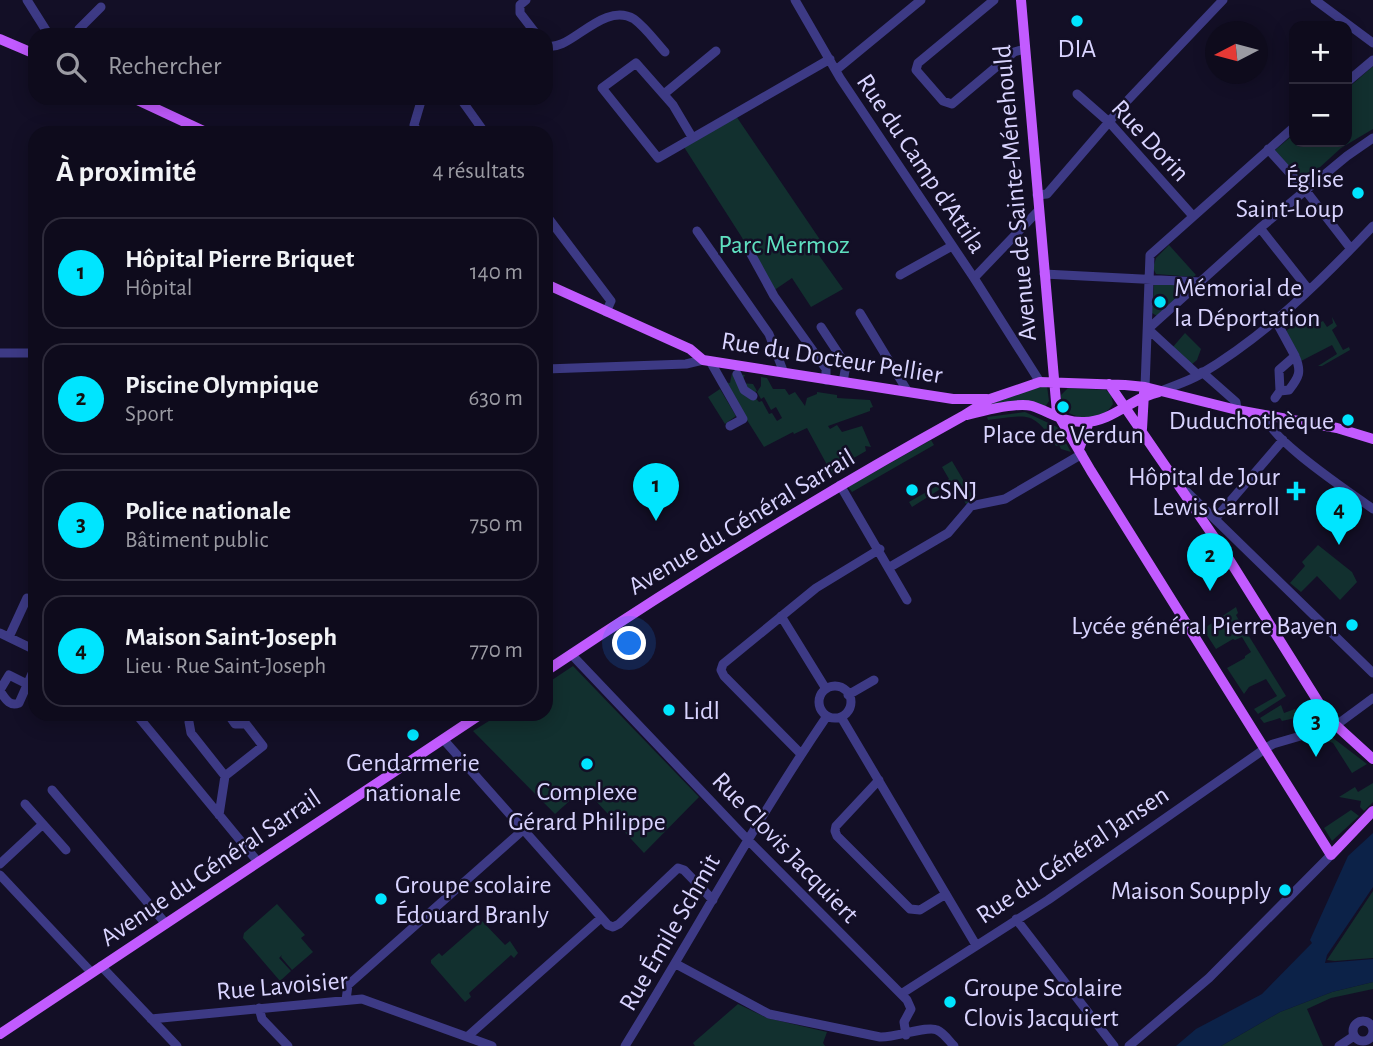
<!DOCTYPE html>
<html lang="fr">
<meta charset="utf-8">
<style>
body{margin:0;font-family:"Alegreya Sans",sans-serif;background:#1c1929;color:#f1f3f6}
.controls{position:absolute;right:21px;top:21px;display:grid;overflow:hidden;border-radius:14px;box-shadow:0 4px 18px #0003}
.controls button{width:63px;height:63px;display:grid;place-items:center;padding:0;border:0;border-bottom:2px solid #2e2b3b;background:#0e0b1c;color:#f1f3f6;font:35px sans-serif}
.compass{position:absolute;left:1205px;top:21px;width:63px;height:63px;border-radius:50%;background:#0e0b1c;box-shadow:0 4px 18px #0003;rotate:264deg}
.you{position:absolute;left:630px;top:644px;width:24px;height:24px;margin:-18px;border:5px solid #fff;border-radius:50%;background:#1a73e8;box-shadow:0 0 0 10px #1a73e833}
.badge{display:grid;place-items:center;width:46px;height:46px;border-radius:50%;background:#00e5ff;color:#111;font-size:23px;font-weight:700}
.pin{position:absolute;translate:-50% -58px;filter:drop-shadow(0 2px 4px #0008)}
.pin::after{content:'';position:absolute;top:37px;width:24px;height:21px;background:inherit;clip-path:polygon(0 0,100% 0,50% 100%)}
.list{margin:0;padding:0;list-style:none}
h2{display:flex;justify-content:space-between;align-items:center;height:91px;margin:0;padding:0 28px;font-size:30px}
h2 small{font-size:23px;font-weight:400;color:#9b9ba3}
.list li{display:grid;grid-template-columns:46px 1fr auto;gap:21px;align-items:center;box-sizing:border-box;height:112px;margin:0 14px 14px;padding:0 14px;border:2px solid #2e2b3b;border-radius:21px}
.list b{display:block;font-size:26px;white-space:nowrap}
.list p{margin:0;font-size:23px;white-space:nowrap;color:#9b9ba3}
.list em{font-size:23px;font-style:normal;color:#9b9ba3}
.icon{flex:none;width:38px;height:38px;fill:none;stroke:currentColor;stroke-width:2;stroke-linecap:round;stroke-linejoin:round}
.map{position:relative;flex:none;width:1373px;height:1046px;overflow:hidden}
.search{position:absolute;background:#0e0b1c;box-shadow:0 4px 18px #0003;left:28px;top:28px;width:525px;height:77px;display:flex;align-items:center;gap:18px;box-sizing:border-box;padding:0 24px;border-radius:21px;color:#9b9ba3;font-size:26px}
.panel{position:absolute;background:#0e0b1c;box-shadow:0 4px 18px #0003;left:28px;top:126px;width:525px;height:595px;border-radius:21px}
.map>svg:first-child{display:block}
</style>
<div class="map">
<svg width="1373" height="1046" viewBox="0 0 1373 1046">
<rect width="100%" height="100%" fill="#130f26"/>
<path fill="#12302f" d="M1373,66V129L1341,148L1306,180L1297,176L1274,151L1294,134V142H1347V89Z
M736,116L825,247L818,254L843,289L811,307L792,278L773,291L741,236L684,147Z
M1169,245L1196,275L1193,277L1156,274L1153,268L1156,258Z
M1154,283L1190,285L1157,316L1152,313Z
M1313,312L1319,323L1323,321L1327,327L1333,323L1332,317L1337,326L1332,330L1343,350L1349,347L1350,350L1322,366H1318L1337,354L1332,345L1301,361L1285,332L1298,321L1302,328L1307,325L1303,318Z
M1185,333L1201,349L1197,360L1191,365L1172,348Z
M732,373L745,375L741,383L753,384L757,391L752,394L759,402L762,401L769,414L772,413L777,421L782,418L776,407L771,410L764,397L761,399L757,392L761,386V377L767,378L773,389H785L789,395L795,392L805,406L807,398L817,394V392L837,395V398L870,400L873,407L870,408V411L828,426L830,429L837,425L842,432L862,426L871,447L865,446L866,451L852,459L851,456L846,459L842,456L843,458L832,465L836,472L832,474L807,428L794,434L793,432L764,447L723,382L730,383Z
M1047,386L1049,401L1045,407L985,406L1026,390Z
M1068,388L1106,390L1111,394L1113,404C1102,423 1072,421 1059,405L1061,395Z
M720,389L736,416L725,424L708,397Z
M1025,412L1057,427L1071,452L1061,449L1059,445L1056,446C1033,410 1029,415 988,420L987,417Z
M931,440L934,445L852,492L848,487Z
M952,461L975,500L966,504L953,481L912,507L909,502L949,479L942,467Z
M1318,545L1352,572L1357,582L1340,600L1317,576L1301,592L1290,583L1305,566L1302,562Z
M1236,607L1238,613L1236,615L1242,626L1246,624L1250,631L1247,633L1286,696L1258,714L1254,709L1277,696L1266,679L1249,687L1244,694L1227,668L1245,658V656L1251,652L1242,637L1235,640L1233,639L1216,649L1203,629Z
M573,666L699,797L644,853L584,788L555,814L473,731L500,714H546V684Z
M1281,705L1284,713L1295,709L1301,719L1298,721L1295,718L1282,721L1280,718L1264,723L1260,718Z
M1328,737L1333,738L1367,764L1352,773L1333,743L1323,739Z
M1373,783V802L1364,811L1360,807L1361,801L1339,797L1355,787L1358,792Z
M1351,810L1359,816L1332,841L1324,828Z
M1373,891V958L1335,961L1327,960Z
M277,904L305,935L301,938L313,952L292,970L281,957L282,955L279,958L291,971L280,981L243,938L244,933Z
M482,921L505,945L510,941L518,953L514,958L511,955L469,993L471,997L465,1002L431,963V960L439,953L442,956Z
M1373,982V989L1331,998L1307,1009L1323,1046H1221L1280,1012L1332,992Z
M738,1004L767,1018L827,1032L823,1043L825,1046H695L693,1043Z"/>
<path fill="#0c2248" d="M1373,833V887L1327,955L1325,963L1373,959V982L1332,992L1280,1012L1221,1046H1176L1196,1029L1262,994L1312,943L1310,940L1348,856Z"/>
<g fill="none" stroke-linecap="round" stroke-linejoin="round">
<path stroke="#3d3a85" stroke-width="9" d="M27,0L49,35
M526,0L520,5V13L537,35
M795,0L840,78L974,278L1040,382
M994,0L918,63L916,70L943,101L952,104L1014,52L1025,49
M1315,0L1373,43
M77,35L79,29L101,7
M546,45C568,55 602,0 634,19C646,28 655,41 665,52
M836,70L921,0
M1347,82L1373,60
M664,94L716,51
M1077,94L1110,123L1193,216
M460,98L485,133
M418,133L414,125L422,98
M692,137L673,105L636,63L602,88L658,158L830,59
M1268,149L1306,191L1351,249
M1037,195L1047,194L1127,101L1223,0
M546,215L611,301L606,312
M1260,228L1309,290
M697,231L769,334L784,373
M751,254L774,296L826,369V380
M1044,274L1200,282
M900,275L952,246
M974,278L1038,211
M860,313L908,392
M821,327L846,365L843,382
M1148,329L1260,228L1347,156L1373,138
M1148,329L1198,375
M0,353H35
M710,361L743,419L730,426
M546,369L686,364L703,360
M1202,372L1236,402L1237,410
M737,374L744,390L753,396
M1145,387L1150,255L1294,127
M1280,391L1289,390C1299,377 1302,372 1295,356
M1159,392C1172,386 1187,382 1199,375C1265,336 1320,282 1373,226
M1275,398L1280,391L1279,370L1295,356L1276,321
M1266,415C1264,436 1354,495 1373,509
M840,485L907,600
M1187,492L1373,673
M1215,519L1283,440
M890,567L948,533L971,506L1005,499L1082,454
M781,616L826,689
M0,633L35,650
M9,637L27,598
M571,654L747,839L907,1000L911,1009L904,1022L906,1035
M819 702a16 16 0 1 1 32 0a16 16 0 1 1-32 0Z
M0,690L9,675L27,684
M0,691C5,698 9,707 19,703L35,667
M848,695L874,680
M136,714L258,862
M841,717L976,945
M189,722L191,733L225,776
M443,739L608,925L613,927L619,924L678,868L684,870L713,900
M801,754L724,676L721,670L723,664L816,588L880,549
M879,780L836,826L835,831L837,836L910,909L920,910L946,894
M52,790L166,924
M25,804L66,850
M219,815L225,776L263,746L246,724H235L228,714
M0,864L43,824
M0,875L92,973
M1016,919L1114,1046
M676,964L769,1014L880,1037C895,1038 928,1025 937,1030C944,1033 949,1041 954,1046
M101,966L177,1046
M901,994L1048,900L1266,748L1273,744L1335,726L1373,698
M346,1000L348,985L523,830
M259,1008L262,1019L288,1046
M151,1019L362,999L492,1046
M1353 1031a10 10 0 1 1 20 0a10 10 0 1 1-20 0Z
M467,1037L601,918
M625,1046C693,936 754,823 827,716
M1129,1046L1209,978L1331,855
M1339,1046L1354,1036"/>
<path stroke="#c25bff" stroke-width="10" d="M1021,0L1057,413L1091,471L1331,855L1373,811
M0,39L35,54
M133,98L208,133
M546,284L690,349L703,360L953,399H987
M1109,384L1225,553L1329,719L1373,759
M967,415C982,411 1018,402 1032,406C1050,412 1064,423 1084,422C1113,422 1132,397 1159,392
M1142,429L1144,393
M1079,449L1089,422
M546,671C682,580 820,495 963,416L990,399L1040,382L1125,385L1145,387L1237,410L1337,428L1373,439
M0,1034L481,714"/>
</g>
<g fill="#00e5ff" stroke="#130f26" stroke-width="2.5">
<circle cx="1077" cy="21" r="7"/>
<circle cx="1358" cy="193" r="7"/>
<circle cx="1160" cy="302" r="7"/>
<circle cx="1063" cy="407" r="7"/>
<circle cx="1348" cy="420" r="7"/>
<circle cx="912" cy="490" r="7"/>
<path d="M1292.5 480.5h7v7h7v7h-7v7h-7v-7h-7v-7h7z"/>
<circle cx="1352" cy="625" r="7"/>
<circle cx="669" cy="710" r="7"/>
<circle cx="413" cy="735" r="7"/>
<circle cx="587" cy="764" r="7"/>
<circle cx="1285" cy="890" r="7"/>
<circle cx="381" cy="899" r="7"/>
<circle cx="950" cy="1002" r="7"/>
</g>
<g text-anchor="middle" stroke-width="5" stroke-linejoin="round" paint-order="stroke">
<g font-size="26" fill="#d9d4ff" stroke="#130f26" text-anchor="end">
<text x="1077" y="57" text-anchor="middle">DIA</text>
<text x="1344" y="187">Église<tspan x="1344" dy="30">Saint-Loup</tspan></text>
<text x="1174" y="296" text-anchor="start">Mémorial de<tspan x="1174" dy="30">la Déportation</tspan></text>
<text x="1334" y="429">Duduchothèque</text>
<text x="1063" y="443" text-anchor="middle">Place de Verdun</text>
<text x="1280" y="485">Hôpital de Jour<tspan x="1280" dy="30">Lewis Carroll</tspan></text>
<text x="926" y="499" text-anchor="start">CSNJ</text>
<text x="1338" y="634">Lycée général Pierre Bayen</text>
<text x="683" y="719" text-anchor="start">Lidl</text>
<text x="413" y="771" text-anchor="middle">Gendarmerie<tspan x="413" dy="30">nationale</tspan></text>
<text x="587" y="800" text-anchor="middle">Complexe<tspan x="587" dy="30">Gérard Philippe</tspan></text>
<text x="395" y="893" text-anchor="start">Groupe scolaire<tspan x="395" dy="30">Édouard Branly</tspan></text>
<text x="1271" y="899">Maison Soupply</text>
<text x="964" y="996" text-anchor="start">Groupe Scolaire<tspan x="964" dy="30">Clovis Jacquiert</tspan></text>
</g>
<g font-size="26" fill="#d9d4ff" stroke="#130f26">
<text transform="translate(1151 140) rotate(47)" y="9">Rue Dorin</text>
<text transform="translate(922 163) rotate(56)" y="9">Rue du Camp d'Attila</text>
<text transform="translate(1014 193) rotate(-95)" y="9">Avenue de Sainte-Ménehould</text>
<text transform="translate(832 357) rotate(9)" y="9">Rue du Docteur Pellier</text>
<text transform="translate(741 521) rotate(-31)" y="9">Avenue du Général Sarrail</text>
<text transform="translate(786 847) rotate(46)" y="9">Rue Clovis Jacquiert</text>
<text transform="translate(1072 854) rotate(-34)" y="9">Rue du Général Jansen</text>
<text transform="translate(210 867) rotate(-34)" y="9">Avenue du Général Sarrail</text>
<text transform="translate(669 932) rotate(-60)" y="9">Rue Émile Schmit</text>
<text transform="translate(282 985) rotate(-5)" y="9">Rue Lavoisier</text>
</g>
<g font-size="26" fill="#5fe0c0" stroke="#130f26">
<text x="784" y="253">Parc Mermoz</text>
</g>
</g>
</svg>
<div class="controls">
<button>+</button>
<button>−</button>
</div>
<svg class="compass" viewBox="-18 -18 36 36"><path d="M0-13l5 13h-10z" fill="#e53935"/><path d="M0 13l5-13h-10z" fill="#9b9ba3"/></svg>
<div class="you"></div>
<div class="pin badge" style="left:656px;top:521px">1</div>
<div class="pin badge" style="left:1210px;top:591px">2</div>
<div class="pin badge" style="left:1316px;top:757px">3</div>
<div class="pin badge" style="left:1339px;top:545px">4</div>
<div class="search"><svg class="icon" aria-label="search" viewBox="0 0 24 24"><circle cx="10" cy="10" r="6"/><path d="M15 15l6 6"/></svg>Rechercher</div>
<section class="panel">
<h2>À proximité<small>4 résultats</small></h2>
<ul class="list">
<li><span class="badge">1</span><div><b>Hôpital Pierre Briquet</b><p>Hôpital</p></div><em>140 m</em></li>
<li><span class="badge">2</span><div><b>Piscine Olympique</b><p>Sport</p></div><em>630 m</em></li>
<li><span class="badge">3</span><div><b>Police nationale</b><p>Bâtiment public</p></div><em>750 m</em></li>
<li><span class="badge">4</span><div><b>Maison Saint-Joseph</b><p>Lieu · Rue Saint-Joseph</p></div><em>770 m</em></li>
</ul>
</section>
</div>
